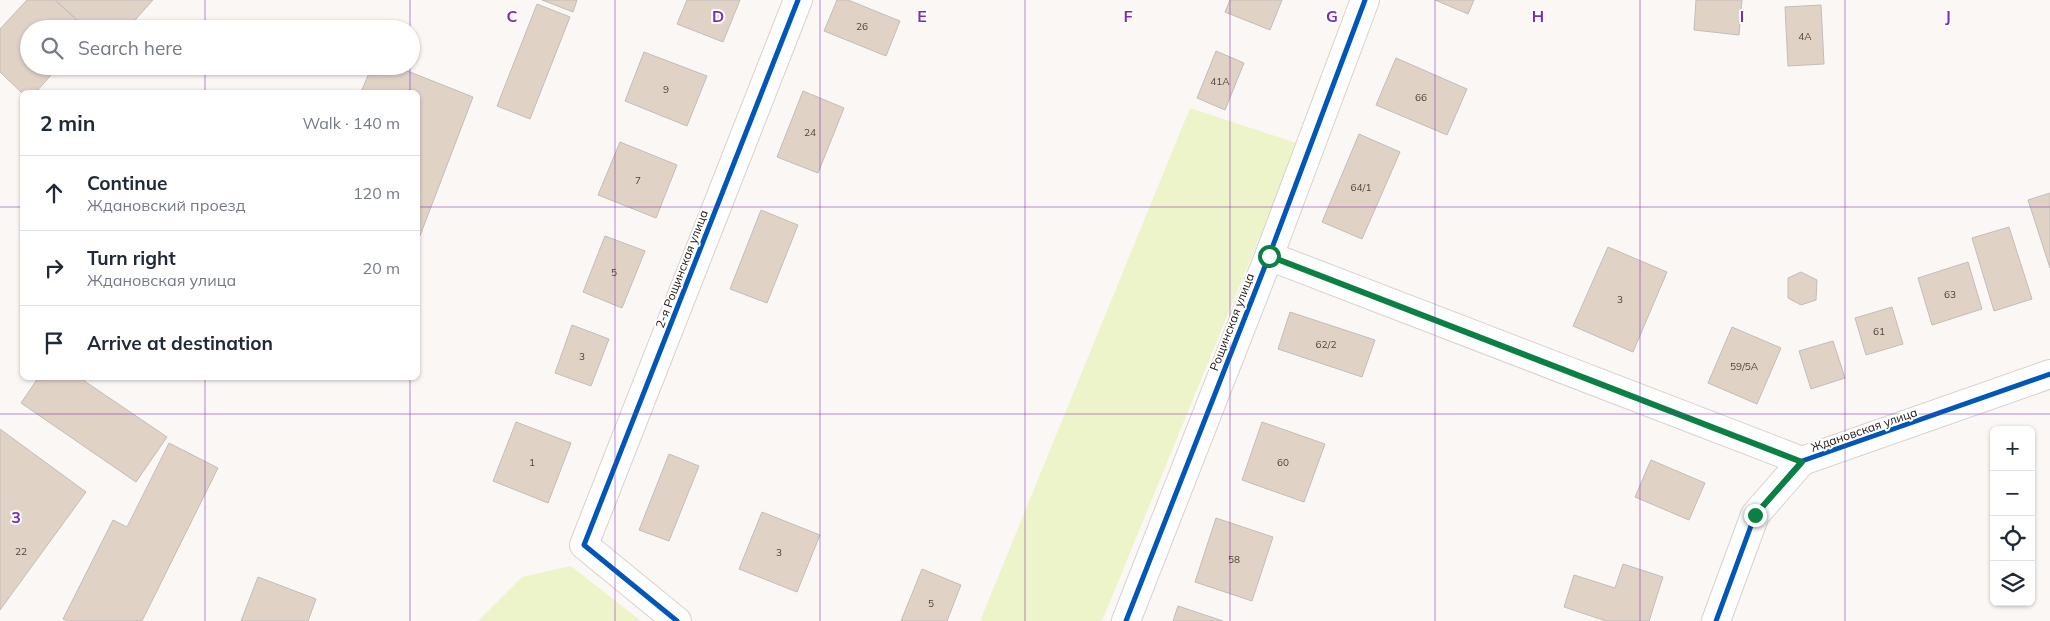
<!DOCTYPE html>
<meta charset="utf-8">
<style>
body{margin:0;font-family:Mulish,sans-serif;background:#f2f2f3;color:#1f2937}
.controls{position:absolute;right:15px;bottom:15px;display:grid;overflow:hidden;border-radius:8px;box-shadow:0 1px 4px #0004}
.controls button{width:45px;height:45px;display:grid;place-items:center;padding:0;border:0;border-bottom:1px solid #e0e1e3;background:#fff;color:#1f2937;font:25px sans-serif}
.stop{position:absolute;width:15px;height:15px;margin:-11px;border:4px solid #0b8043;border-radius:50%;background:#fff}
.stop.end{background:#0b8043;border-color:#fff;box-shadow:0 1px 5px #0008}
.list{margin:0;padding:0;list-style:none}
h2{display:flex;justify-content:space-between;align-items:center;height:65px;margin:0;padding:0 20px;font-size:21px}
h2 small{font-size:16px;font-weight:400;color:#747a83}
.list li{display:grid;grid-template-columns:32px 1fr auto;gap:15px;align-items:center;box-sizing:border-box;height:75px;padding:0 20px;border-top:1px solid #e0e1e3}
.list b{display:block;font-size:19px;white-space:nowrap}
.list p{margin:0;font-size:16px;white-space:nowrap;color:#747a83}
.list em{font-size:16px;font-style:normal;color:#747a83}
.icon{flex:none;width:28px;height:28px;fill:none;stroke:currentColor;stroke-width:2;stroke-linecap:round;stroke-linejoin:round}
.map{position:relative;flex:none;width:2050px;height:621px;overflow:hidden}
.search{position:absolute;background:#fff;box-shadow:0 1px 4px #0004;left:20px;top:20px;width:400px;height:55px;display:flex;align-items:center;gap:12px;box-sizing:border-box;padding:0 18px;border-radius:28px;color:#747a83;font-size:19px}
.panel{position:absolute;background:#fff;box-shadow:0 1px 4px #0004;left:20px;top:90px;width:400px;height:290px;border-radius:8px}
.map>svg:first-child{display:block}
</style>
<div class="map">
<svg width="2050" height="621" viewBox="0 0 2050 621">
<rect width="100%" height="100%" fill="#faf7f5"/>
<path fill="#eef4ca" d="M1190,108L1327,153L1297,146L1102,621H980Z
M571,566L641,621H478L522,577Z"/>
<path fill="#e1d2c6" stroke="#c3bdb9" d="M27,0H55L87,29H29V66H59L36,92L22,93L0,72V29Z
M55,0H153L127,29H87Z
M542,0H577L573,12Z
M687,0H740L723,42L677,24Z
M837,0H848L900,21L886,56L824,31Z
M1230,0H1282L1270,30L1225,12Z
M1435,0H1474L1468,14Z
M1696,0H1742L1739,35L1694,30Z
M537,4L570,17L530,119L497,106Z
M1821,5L1824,64L1788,66L1785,7Z
M1216,51L1244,63L1225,110L1197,98Z
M644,52L707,76L687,126L625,101Z
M1396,58L1467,89L1447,135L1376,105Z
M372,66H395L473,97L418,241V92H361Z
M803,91L844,108L818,173L777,157Z
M1359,134L1400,152L1362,239L1322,222Z
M620,142L677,165L656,218L598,195Z
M2050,193V268L2028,200Z
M761,210L798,225L767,303L730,289Z
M2009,227L2032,299L1994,311L1972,238Z
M605,236L645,251L622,308L583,292Z
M1608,247L1667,272L1633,352L1573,326Z
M1968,262L1982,309L1932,325L1918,278Z
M1801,272L1817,280L1816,300L1801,305L1788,298V278Z
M1892,307L1903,344L1866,355L1855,318Z
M1290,312L1375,340L1362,377L1278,349Z
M572,325L609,339L591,386L555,373Z
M1732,327L1781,348L1757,404L1708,383Z
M1833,341L1845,378L1811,389L1799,351Z
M38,378H80L167,437L136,482L21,403Z
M516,422L571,443L548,503L493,481Z
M1262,422L1325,444L1304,502L1242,480Z
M0,429L86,492L0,610Z
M169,443L218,468L142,621H67L63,619L113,520L127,527Z
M669,454L699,466L669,541L639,530Z
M1651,460L1705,483L1689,520L1635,497Z
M762,512L820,535L797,592L739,569Z
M1216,518L1273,537L1252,601L1195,582Z
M1623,564L1663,577L1649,621H1606L1564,607L1574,575L1615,588Z
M922,569L961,585L947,621H901Z
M258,577L316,599L308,621H241Z
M1178,606L1223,621H1173Z"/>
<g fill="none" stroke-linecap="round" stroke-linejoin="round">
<g stroke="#d8d2ce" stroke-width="30">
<path id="minor" d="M1269,256L1802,461
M677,621L584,545L798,0
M1126,621L1269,256L1365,0
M1716,621L1755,515L1802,461L2050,374"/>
</g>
<use href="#minor" stroke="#fefefe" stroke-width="28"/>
<g stroke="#fff" stroke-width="8">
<path id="cycleway" d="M677,621L584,545L798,0
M1126,621L1269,256L1365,0
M1716,621L1755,515L1802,461L2050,374"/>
</g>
<use href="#cycleway" stroke="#0057b8" stroke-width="5"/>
</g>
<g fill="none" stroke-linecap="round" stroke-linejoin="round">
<path stroke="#0b8043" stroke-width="6" d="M1269,256L1802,462L1755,515"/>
</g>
<path fill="none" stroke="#7b2cbf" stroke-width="1" stroke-opacity="0.55" d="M205,0V29M410,0V29M615,0V621M820,0V621M1025,0V621M1230,0V621M1435,0V621M1640,0V621M1845,0V621M205,66V92M410,66V92M0,207H22M418,207H2050M205,378V621M410,378V621M0,414H2050"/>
<g text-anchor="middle" stroke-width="4" stroke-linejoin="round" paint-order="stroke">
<g font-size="10" fill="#4f443d">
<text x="862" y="30">26</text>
<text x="1805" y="40">4А</text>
<text x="1220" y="85">41А</text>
<text x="666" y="93">9</text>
<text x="1421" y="101">66</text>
<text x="810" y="136">24</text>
<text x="638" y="184">7</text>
<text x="1361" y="191">64/1</text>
<text x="614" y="276">5</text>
<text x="1950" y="298">63</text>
<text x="1620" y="303">3</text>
<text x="1879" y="335">61</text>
<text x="1326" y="348">62/2</text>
<text x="582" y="360">3</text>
<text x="1744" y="370">59/5А</text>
<text x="532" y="466">1</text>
<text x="1283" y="466">60</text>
<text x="21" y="555">22</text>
<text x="779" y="556">3</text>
<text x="1234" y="563">58</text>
<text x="931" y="607">5</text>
</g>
<g font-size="12" fill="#1e150f" stroke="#fff">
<text transform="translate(682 269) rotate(-69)" y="4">2-я Рощинская улица</text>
<text transform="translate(1232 322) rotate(-69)" y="4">Рощинская улица</text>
<text transform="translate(1864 430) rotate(-19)" y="4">Ждановская улица</text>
</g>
</g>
<g font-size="16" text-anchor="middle" font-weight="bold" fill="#7b2cbf" stroke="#fff" stroke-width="4" stroke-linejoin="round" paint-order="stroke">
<text x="512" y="22">C</text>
<text x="718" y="22">D</text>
<text x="922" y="22">E</text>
<text x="1128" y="22">F</text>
<text x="1332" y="22">G</text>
<text x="1538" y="22">H</text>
<text x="1742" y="22">I</text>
<text x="1948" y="22">J</text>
<text x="16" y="523">3</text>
</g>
</svg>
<div class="controls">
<button>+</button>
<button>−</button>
<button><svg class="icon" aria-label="locate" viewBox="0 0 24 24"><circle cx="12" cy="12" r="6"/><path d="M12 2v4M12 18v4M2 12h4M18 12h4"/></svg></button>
<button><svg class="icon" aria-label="layers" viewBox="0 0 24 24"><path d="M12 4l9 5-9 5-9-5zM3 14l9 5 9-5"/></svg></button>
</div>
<div class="stop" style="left:1269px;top:256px"></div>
<div class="stop end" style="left:1755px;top:515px"></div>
<div class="search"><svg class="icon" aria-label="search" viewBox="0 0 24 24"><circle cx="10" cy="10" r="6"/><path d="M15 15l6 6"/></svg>Search here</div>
<section class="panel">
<h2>2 min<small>Walk · 140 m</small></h2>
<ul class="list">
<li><svg class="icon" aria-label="ahead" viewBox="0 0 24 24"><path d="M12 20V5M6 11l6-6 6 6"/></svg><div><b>Continue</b><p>Ждановский проезд</p></div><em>120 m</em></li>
<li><svg class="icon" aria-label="right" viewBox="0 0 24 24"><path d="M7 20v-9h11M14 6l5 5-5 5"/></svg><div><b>Turn right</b><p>Ждановская улица</p></div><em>20 m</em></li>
<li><svg class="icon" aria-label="arrive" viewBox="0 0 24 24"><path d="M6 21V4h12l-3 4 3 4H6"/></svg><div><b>Arrive at destination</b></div></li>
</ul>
</section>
</div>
